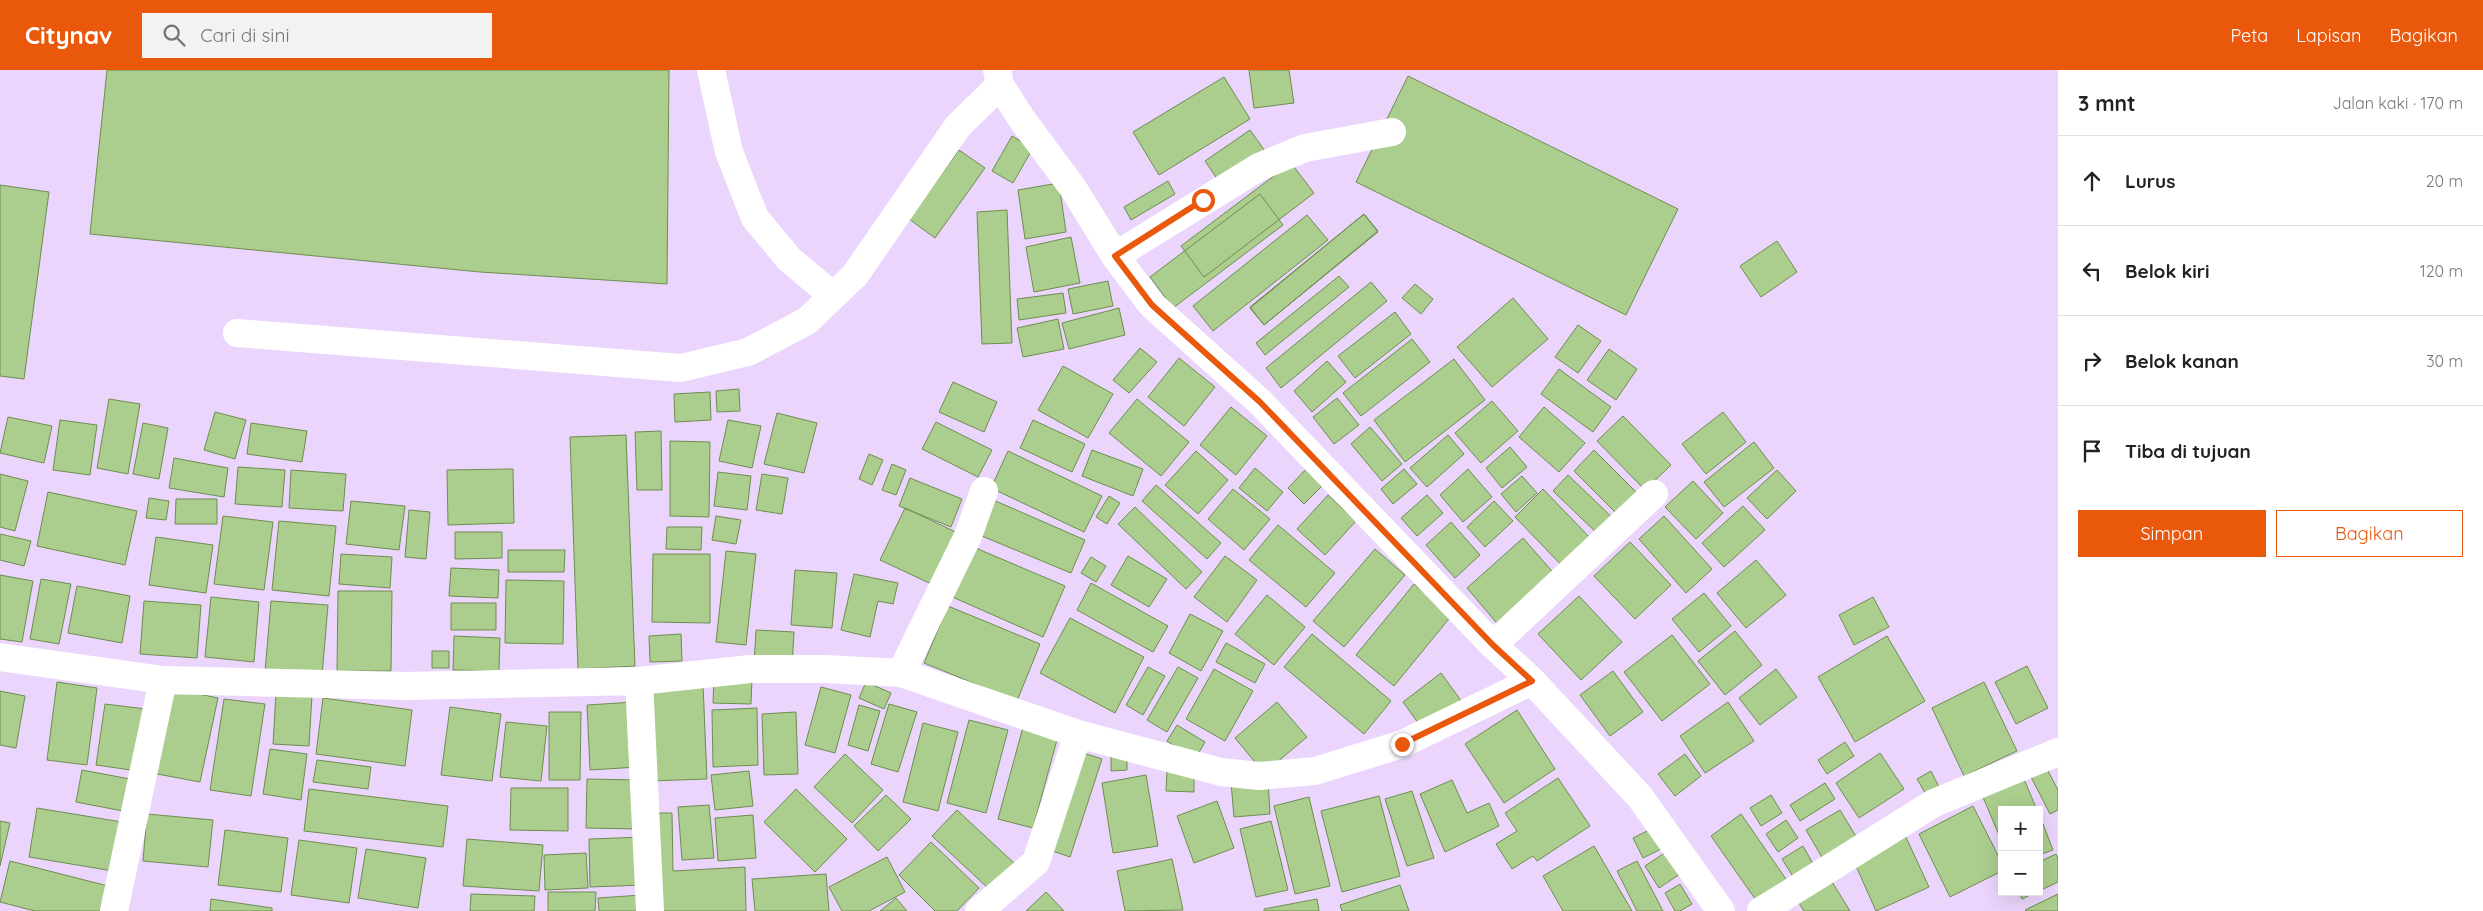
<!DOCTYPE html>
<html lang="id">
<meta charset="utf-8">
<style>
body{margin:0;font-family:Quicksand,sans-serif;background:#f2f2f2;color:#222}
.controls{position:absolute;right:15px;bottom:15px;display:grid;overflow:hidden;border-radius:0px;box-shadow:0 5px 20px #0002}
.controls button{width:45px;height:45px;display:grid;place-items:center;padding:0;border:0;border-bottom:1px solid #e0e0e0;background:#fff;color:#222;font:25px sans-serif}
.stop{position:absolute;width:15px;height:15px;margin:-11px;border:4px solid #ea580c;border-radius:50%;background:#fff}
.stop.end{background:#ea580c;border-color:#fff;box-shadow:0 1px 5px #0008}
.list{margin:0;padding:0;list-style:none}
h2{display:flex;justify-content:space-between;align-items:center;height:65px;margin:0;padding:0 20px;font-size:21px}
h2 small{font-size:16px;font-weight:400;color:#767676}
.list li{display:grid;grid-template-columns:32px 1fr auto;gap:15px;align-items:center;box-sizing:border-box;height:90px;padding:0 20px;border-top:1px solid #e0e0e0}
.list b{display:block;font-size:19px;white-space:nowrap}
.list em{font-size:16px;font-style:normal;color:#767676}
.actions{display:flex;gap:10px;padding:15px 20px}
.actions a{flex:1;padding:11px 0;border:1px solid #ea580c;border-radius:0px;text-align:center;font-size:18px;color:#ea580c}
.actions .main{background:#ea580c;color:#fff}
.icon{flex:none;width:28px;height:28px;fill:none;stroke:currentColor;stroke-width:2;stroke-linecap:round;stroke-linejoin:round}
.map{position:relative;flex:none;width:2058px;height:841px;overflow:hidden}
header{display:flex;align-items:center;gap:30px;box-sizing:border-box;height:70px;padding:0 25px;background:#ea580c;color:#fff}
header strong{font-size:24px}
nav{display:flex;gap:28px;margin-inline-start:auto;font-size:18px}
.search{width:350px;height:45px;background:#f2f2f2;display:flex;align-items:center;gap:12px;box-sizing:border-box;padding:0 18px;border-radius:0px;color:#767676;font-size:19px}
main{display:flex}
aside{flex:1;background:#fff}
.map>svg:first-child{display:block}
</style>
<header>
<strong>Citynav</strong>
<div class="search"><svg class="icon" aria-label="search" viewBox="0 0 24 24"><circle cx="10" cy="10" r="6"/><path d="M15 15l6 6"/></svg>Cari di sini</div>
<nav><a>Peta</a><a>Lapisan</a><a>Bagikan</a></nav>
</header>
<main>
<div class="map">
<svg width="2058" height="841" viewBox="0 0 2058 841">
<rect width="100%" height="100%" fill="#ebd5fc"/>
<path fill="#abcd8d" stroke="#6e8d50" d="M107,0H669L667,214L480,202L90,164Z
M1249,0H1289L1294,33L1254,38Z
M1408,6L1678,139L1626,245L1356,112Z
M1224,7L1250,49L1159,105L1133,62Z
M1250,60L1265,81L1220,113L1205,91Z
M1012,66L1033,78L1013,113L992,101Z
M959,80L985,98L935,168L909,149Z
M1291,93L1314,123L1204,207L1181,176Z
M1168,111L1175,124L1131,150L1124,137Z
M1059,113L1066,162L1025,169L1018,120Z
M0,115L49,122L24,309L0,306Z
M1260,124L1283,155L1173,238L1150,207Z
M1007,140L1012,273L982,274L977,142Z
M1364,144L1378,162L1264,255L1250,238Z
M1364,144L1378,161L1264,255L1250,237Z
M1307,145L1328,170L1213,261L1193,236Z
M1071,167L1080,213L1034,222L1026,177Z
M1777,171L1797,202L1761,227L1740,196Z
M1339,206L1349,217L1265,285L1256,273Z
M1108,211L1113,236L1073,244L1068,219Z
M1371,212L1387,231L1281,318L1266,298Z
M1415,214L1433,229L1421,244L1402,228Z
M1063,223L1066,243L1019,250L1017,229Z
M1513,228L1548,269L1492,317L1457,277Z
M1119,238L1125,265L1069,279L1062,253Z
M1395,242L1411,264L1355,308L1338,286Z
M1058,249L1064,279L1023,287L1017,258Z
M1578,255L1601,271L1578,303L1555,287Z
M1412,269L1430,292L1361,346L1343,323Z
M1140,278L1157,292L1129,323L1113,310Z
M1609,279L1637,299L1616,330L1587,310Z
M1179,288L1215,317L1184,356L1148,327Z
M1454,289L1485,330L1405,392L1374,350Z
M1327,291L1346,312L1312,342L1294,321Z
M1063,296L1113,324L1088,368L1038,340Z
M1559,299L1611,337L1593,362L1541,324Z
M953,312L997,332L984,362L939,342Z
M739,319L740,341L717,342L716,321Z
M710,322L711,350L675,352L674,324Z
M1337,328L1359,355L1334,374L1313,347Z
M109,329L140,334L128,404L97,398Z
M1137,329L1189,372L1161,406L1109,363Z
M1492,331L1518,361L1481,393L1455,363Z
M1231,337L1267,366L1236,405L1200,375Z
M1544,337L1585,373L1559,402L1519,367Z
M215,342L246,350L235,389L204,380Z
M1723,342L1746,372L1706,404L1682,374Z
M777,343L817,353L804,403L764,394Z
M1623,346L1671,395L1645,420L1597,371Z
M8,347L52,356L44,393L0,383Z
M60,350L97,355L90,405L53,400Z
M728,350L761,356L752,398L719,391Z
M1033,350L1085,374L1072,402L1020,378Z
M936,352L992,380L978,407L922,379Z
M143,353L168,358L159,409L133,404Z
M251,353L307,361L302,392L247,384Z
M1370,357L1402,394L1382,411L1351,374Z
M661,361L662,420H637L635,362Z
M626,365L635,596L578,599L570,367Z
M1448,365L1464,384L1427,417L1410,398Z
M670,371L710,372L709,447L670,446Z
M1754,372L1774,398L1724,437L1704,412Z
M1510,377L1527,397L1502,418L1486,398Z
M1092,380L1143,399L1133,426L1082,406Z
M1594,380L1642,428L1621,448L1574,401Z
M1008,381L1102,426L1084,462L991,418Z
M1196,381L1228,410L1198,444L1165,415Z
M869,384L883,390L872,415L859,409Z
M174,388L228,398L224,427L169,418Z
M892,394L906,400L896,425L882,420Z
M238,397L285,400L282,437L235,434Z
M1308,397L1324,414L1304,434L1288,418Z
M1255,398L1283,422L1267,441L1239,418Z
M513,399L514,453L448,455L447,400Z
M1404,399L1417,414L1393,434L1381,419Z
M1468,399L1492,427L1463,452L1440,425Z
M291,400L346,404L343,441L289,438Z
M1777,400L1796,421L1767,449L1747,428Z
M718,402L751,406L747,440L714,436Z
M0,404L28,411L15,461L0,457Z
M762,404L788,408L782,444L756,440Z
M1568,405L1617,452L1602,468L1553,421Z
M1522,406L1537,423L1516,442L1501,424Z
M910,408L962,429L951,457L899,436Z
M1693,411L1723,443L1696,469L1665,437Z
M1156,415L1221,473L1207,489L1142,431Z
M1233,419L1270,449L1244,480L1208,449Z
M1543,419L1597,475L1568,502L1515,447Z
M48,422L137,441L125,495L37,476Z
M1328,425L1356,451L1325,485L1297,459Z
M1427,425L1443,443L1417,466L1401,448Z
M1109,426L1120,433L1107,454L1096,447Z
M149,428L169,431L166,450L146,448Z
M176,429H217V454H175Z
M991,429L1085,470L1071,503L977,464Z
M351,431L405,436L399,480L346,474Z
M1494,431L1513,451L1485,477L1467,457Z
M1743,436L1765,460L1724,497L1702,473Z
M1135,437L1202,502L1186,519L1118,454Z
M905,438L964,466L940,518L880,490Z
M409,440L430,442L426,489L405,487Z
M223,446L273,452L264,520L214,514Z
M716,446L741,450L736,474L712,470Z
M1664,446L1712,499L1686,523L1639,469Z
M279,451L336,456L329,526L272,520Z
M1451,452L1480,485L1455,508L1426,475Z
M1278,455L1335,503L1306,537L1249,490Z
M667,457H702L701,480L666,479Z
M455,462H502V488L455,489Z
M0,464L31,471L24,496L0,490Z
M156,467L213,475L206,523L149,515Z
M1523,468L1558,508L1501,558L1467,518Z
M1630,472L1671,515L1635,549L1594,506Z
M971,476L1065,516L1043,567L950,526Z
M1375,479L1405,505L1344,577L1313,551Z
M508,480H565L564,502H508Z
M726,481L756,484L746,575L716,572Z
M341,484L392,487L390,518L339,514Z
M653,484H710V553L652,552Z
M1128,486L1167,509L1149,537L1111,515Z
M1225,486L1257,510L1227,552L1194,527Z
M1091,487L1106,496L1096,512L1081,503Z
M1756,490L1786,525L1746,558L1717,523Z
M451,498L499,500L498,528L449,526Z
M795,500L837,503L832,558L791,555Z
M854,504L898,513L893,534L878,531L870,567L841,560Z
M0,505L33,511L22,572L0,569Z
M41,509L71,514L59,574L30,569Z
M506,510L564,511L563,574L505,573Z
M1091,513L1168,556L1153,582L1077,540Z
M1414,514L1452,545L1394,616L1356,585Z
M77,516L130,526L122,573L68,563Z
M338,521H392L391,601H337Z
M1704,523L1731,556L1699,582L1672,549Z
M1267,525L1305,557L1274,595L1235,564Z
M1579,526L1622,572L1581,610L1538,564Z
M211,527L259,532L254,592L205,587Z
M1873,527L1889,557L1854,575L1839,545Z
M144,531L201,535L197,588L140,584Z
M271,531L328,535L322,606L265,602Z
M451,533H496V560H451Z
M948,536L1040,574L1017,631L924,593Z
M1190,544L1223,561L1201,601L1169,583Z
M1070,548L1144,587L1115,643L1040,603Z
M756,560L794,562L792,597L754,594Z
M1735,561L1762,595L1725,625L1698,591Z
M681,564L682,591L650,592L649,566Z
M1312,564L1391,631L1364,664L1284,597Z
M1672,565L1710,614L1662,651L1624,602Z
M454,566L500,568L499,601L453,600Z
M1887,566L1925,631L1855,672L1818,607Z
M1226,573L1265,594L1255,613L1216,592Z
M432,581H449V598H432Z
M2027,596L2048,638L2016,654L1995,612Z
M1148,597L1165,606L1143,645L1126,635Z
M1178,597L1198,608L1167,662L1147,650Z
M1214,599L1253,621L1225,671L1186,649Z
M1776,599L1797,627L1760,655L1739,628Z
M1613,601L1643,642L1610,666L1580,625Z
M1441,603L1462,632L1424,661L1403,632Z
M714,607L752,608L751,634L713,633Z
M57,612L97,618L87,695L47,690Z
M866,612L891,623L884,639L859,628Z
M1984,612L2017,681L1964,706L1932,638Z
M703,614L707,709L650,711L646,617Z
M821,617L851,625L835,683L805,675Z
M170,618L218,628L200,712L152,703Z
M0,621L25,626L16,678L0,675Z
M276,623L312,625L309,676L273,674Z
M323,628L412,640L405,696L316,684Z
M224,629L265,634L251,726L210,720Z
M635,632L638,697L590,700L587,635Z
M1277,632L1307,667L1264,703L1235,668Z
M1728,632L1754,671L1705,703L1680,666Z
M105,634L146,639L138,701L96,695Z
M889,634L917,642L898,702L871,694Z
M859,635L880,641L868,681L848,675Z
M450,637L501,644L492,711L441,705Z
M757,638L758,695L713,697L712,640Z
M1517,640L1555,699L1504,733L1465,674Z
M549,642H581L580,710H549Z
M796,642L798,704L764,705L762,644Z
M969,650L1008,660L986,743L947,733Z
M506,652L547,656L541,711L500,707Z
M923,653L958,662L938,741L903,732Z
M1177,655L1205,672L1195,689L1167,671Z
M1023,657L1058,666L1033,758L998,749Z
M1845,672L1854,686L1827,704L1818,690Z
M270,679L307,684L301,730L263,724Z
M1071,679L1102,689L1070,787L1038,776Z
M1880,683L1904,719L1859,748L1836,713Z
M845,684L883,720L852,753L814,717Z
M1685,684L1701,706L1675,726L1658,704Z
M1111,685H1127V700L1111,701Z
M317,690L371,697L368,719L313,712Z
M2047,699L2058,720V740L2050,744L2031,707Z
M82,700L130,709L123,741L76,732Z
M749,701L753,736L715,740L711,705Z
M1167,701H1194V722L1166,721Z
M1931,701L1940,719L1927,726L1917,709Z
M2021,702L2037,740H2002V764L1999,765L1980,720Z
M1146,705L1158,776L1113,783L1102,713Z
M1558,708L1590,756L1537,791L1533,786L1512,799L1496,774L1517,761L1505,743Z
M587,709L640,710L638,759L586,758Z
M1268,710L1270,744L1234,747L1231,713Z
M1452,710L1467,743L1489,733L1499,756L1445,782L1420,724Z
M1825,713L1835,729L1800,751L1790,735Z
M511,718H568V761L510,760Z
M309,719L448,736L443,777L304,761Z
M796,719L847,769L815,802L764,752Z
M1412,721L1434,788L1407,796L1385,729Z
M886,725L911,749L878,781L854,756Z
M1771,725L1782,743L1761,756L1750,738Z
M1379,726L1400,806L1342,822L1321,741Z
M1309,727L1330,816L1295,824L1274,736Z
M1217,731L1234,778L1194,793L1177,746Z
M709,735L714,788L682,790L678,737Z
M1973,736L2002,793V801L1950,827L1919,764Z
M37,738L128,753L119,802L29,787Z
M957,740L1014,793L990,820L932,766Z
M1840,740L1857,768L1823,789L1806,760Z
M649,743H672L673,801L745,797L746,841H652Z
M147,744L213,750L208,797L143,791Z
M1741,744L1788,812L1758,833L1711,766Z
M753,745L756,788L718,791L715,748Z
M1786,750L1798,768L1778,782L1766,764Z
M0,751L10,753L0,796Z
M1271,751L1288,820L1256,827L1240,759Z
M2043,754L2053,780L2039,785V756Z
M1651,759L1661,779L1643,788L1633,768Z
M225,760L288,768L281,822L218,815Z
M1904,763L1929,817L1876,841L1852,787Z
M644,767V815L590,817L589,769Z
M467,769L543,775L539,821L463,816Z
M299,770L357,778L349,833L291,825Z
M931,772L979,818L957,841H935L899,805Z
M1594,776L1632,841H1563L1543,806Z
M1675,776L1689,798L1659,818L1645,796Z
M1803,776L1817,801L1797,813L1782,789Z
M366,779L426,788L418,838L358,828Z
M586,783L588,818L545,820L544,785Z
M2056,784L2058,789V812L2039,821V792Z
M887,787L905,822L869,841H842L829,817Z
M1172,789L1183,840L1125,841L1117,801Z
M10,791L108,816L102,841H35L0,832Z
M1637,791L1663,841H1637L1617,801Z
M826,804L829,841H755L752,809Z
M1829,807L1850,841H1804L1795,827Z
M1680,814L1692,834L1680,841H1675L1665,823Z
M1400,815L1409,841H1342L1340,835Z
M548,822H596L595,841H548Z
M1046,822L1064,841H1026Z
M2019,822H2036L2022,829Z
M471,824L535,826L534,841H470Z
M2058,824V841H2026L2025,840Z
M642,825L643,841H599L598,828Z
M896,828L907,841H880Z
M211,829L272,838V841H210Z
M1317,829L1319,841H1264V839Z"/>
<g fill="none" stroke-linecap="round" stroke-linejoin="round">
<path stroke="#fff" stroke-width="28" d="M711,0L729,82L755,148L789,189L833,226
M997,0L1000,15L1021,48L1073,118L1115,186L1152,235L1260,332L1493,575L1532,611L1640,727L1721,841
M1115,186L1259,97L1305,78L1392,62
M237,263L681,298L748,282L807,251L855,205L958,56L1000,15
M1493,575L1654,424
M0,587L163,610L405,616L639,611L750,599H826L901,603L1078,664L1221,702L1259,706L1315,701L1402,674L1532,611
M901,603L968,466L984,421
M639,611L650,841
M114,841L163,610
M979,841L1036,792L1078,664
M1761,841L1934,733L2058,682"/>
</g>
<g fill="none" stroke-linecap="round" stroke-linejoin="round">
<path stroke="#ea580c" stroke-width="6" d="M1203,130L1115,186L1152,235L1260,332L1493,575L1532,611L1402,674"/>
</g>
</svg>
<div class="controls">
<button>+</button>
<button>−</button>
</div>
<div class="stop" style="left:1203px;top:130px"></div>
<div class="stop end" style="left:1402px;top:674px"></div>
</div>
<aside>
<h2>3 mnt<small>Jalan kaki · 170 m</small></h2>
<ul class="list">
<li><svg class="icon" aria-label="ahead" viewBox="0 0 24 24"><path d="M12 20V5M6 11l6-6 6 6"/></svg><div><b>Lurus</b></div><em>20 m</em></li>
<li><svg class="icon" aria-label="left" viewBox="0 0 24 24"><path d="M17 20v-9H6M10 6l-5 5 5 5"/></svg><div><b>Belok kiri</b></div><em>120 m</em></li>
<li><svg class="icon" aria-label="right" viewBox="0 0 24 24"><path d="M7 20v-9h11M14 6l5 5-5 5"/></svg><div><b>Belok kanan</b></div><em>30 m</em></li>
<li><svg class="icon" aria-label="arrive" viewBox="0 0 24 24"><path d="M6 21V4h12l-3 4 3 4H6"/></svg><div><b>Tiba di tujuan</b></div></li>
</ul>
<div class="actions"><a class="main">Simpan</a><a>Bagikan</a></div>
</aside>
</main>
